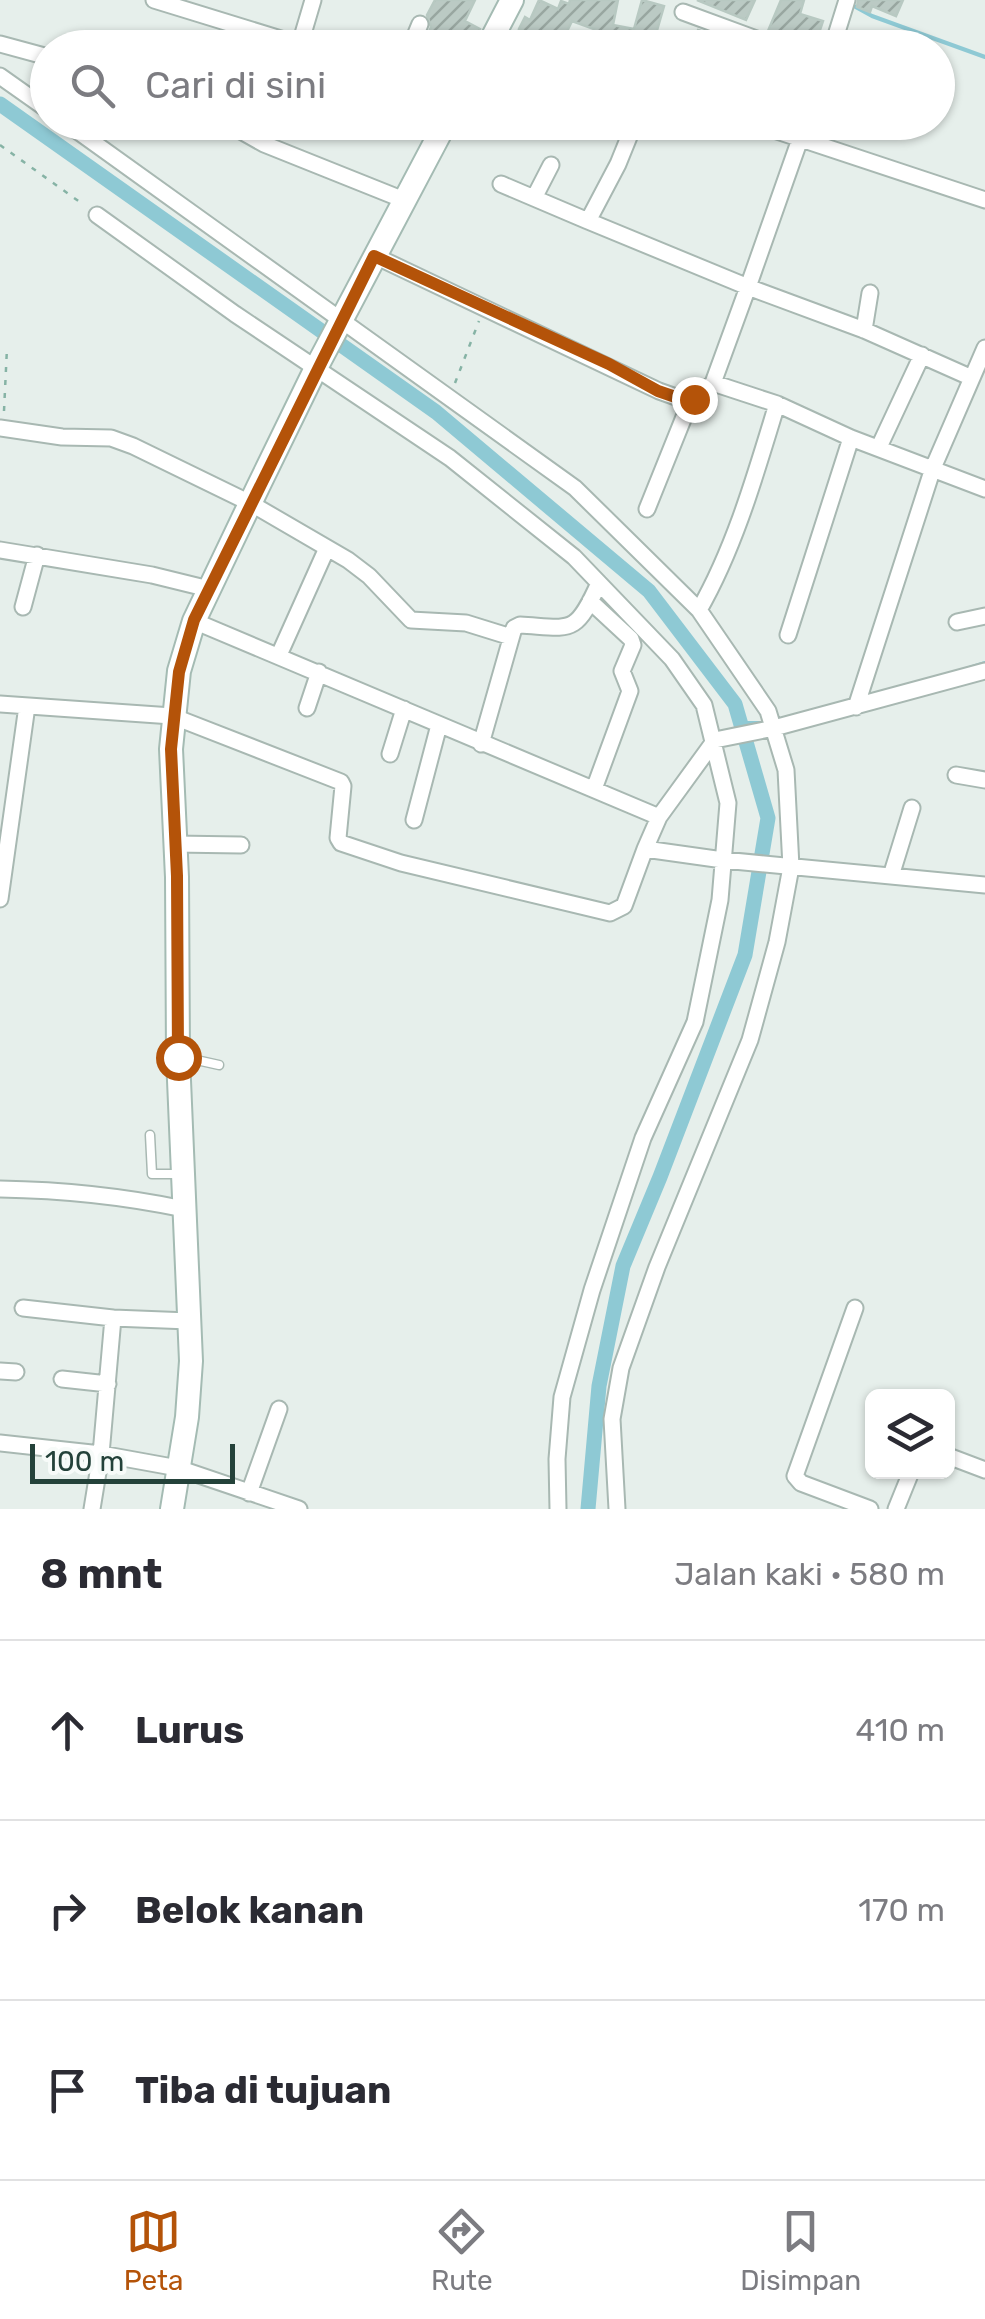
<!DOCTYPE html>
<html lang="id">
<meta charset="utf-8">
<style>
body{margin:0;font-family:Rubik,sans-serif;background:#f2f2f3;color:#2b2b33}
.controls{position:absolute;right:30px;bottom:30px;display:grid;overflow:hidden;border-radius:15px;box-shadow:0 2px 8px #0004}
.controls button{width:90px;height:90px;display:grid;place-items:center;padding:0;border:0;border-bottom:2px solid #e1e1e2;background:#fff;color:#2b2b33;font:50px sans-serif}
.scale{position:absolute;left:30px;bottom:25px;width:205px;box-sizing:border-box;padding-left:10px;border:5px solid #24423a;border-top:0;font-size:28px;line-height:35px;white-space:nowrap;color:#24423a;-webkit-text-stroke:8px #f7fbf9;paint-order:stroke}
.stop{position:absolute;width:30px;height:30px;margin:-22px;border:8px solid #b45309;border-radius:50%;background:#fff}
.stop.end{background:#b45309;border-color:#fff;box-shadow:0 2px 10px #0008}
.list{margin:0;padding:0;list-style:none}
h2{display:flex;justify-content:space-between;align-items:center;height:130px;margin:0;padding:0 40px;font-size:42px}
h2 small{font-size:32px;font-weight:400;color:#7c7c81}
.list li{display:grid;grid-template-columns:65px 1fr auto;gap:30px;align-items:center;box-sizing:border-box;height:180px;padding:0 40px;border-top:2px solid #e1e1e2}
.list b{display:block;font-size:38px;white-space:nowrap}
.list em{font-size:32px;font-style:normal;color:#7c7c81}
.icon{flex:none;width:55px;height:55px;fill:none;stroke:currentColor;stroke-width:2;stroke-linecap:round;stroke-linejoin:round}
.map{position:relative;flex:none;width:985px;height:1509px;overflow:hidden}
.search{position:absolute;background:#fff;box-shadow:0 2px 8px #0004;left:30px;right:30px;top:30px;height:110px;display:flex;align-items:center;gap:25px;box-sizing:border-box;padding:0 35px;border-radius:55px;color:#7c7c81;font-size:38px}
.sheet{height:670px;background:#fff}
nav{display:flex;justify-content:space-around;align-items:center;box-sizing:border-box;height:140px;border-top:2px solid #e1e1e2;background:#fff;font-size:28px;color:#7c7c81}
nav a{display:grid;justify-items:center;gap:5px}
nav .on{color:#b45309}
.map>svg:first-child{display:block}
</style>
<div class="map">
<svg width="985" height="1509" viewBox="0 0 985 1509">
<defs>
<pattern id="building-hatch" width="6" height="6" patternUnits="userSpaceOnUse" patternTransform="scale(2.5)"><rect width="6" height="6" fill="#bbcac4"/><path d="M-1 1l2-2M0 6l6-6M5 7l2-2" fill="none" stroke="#98a6a0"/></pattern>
</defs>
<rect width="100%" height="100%" fill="#e6efeb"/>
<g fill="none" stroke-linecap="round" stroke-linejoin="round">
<path stroke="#8ec9d4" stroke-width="4" d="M852,5L872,16L985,57
M966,669L985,663
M741,723H763"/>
<path stroke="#8ec9d4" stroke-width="15" d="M0,104L436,412L649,591L735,704L768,818L745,955L660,1177L623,1266L599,1386L588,1509"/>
</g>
<path fill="url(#building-hatch)" stroke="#b8c9c2" stroke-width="2.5" d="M435,0H475L465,21L480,29L472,48L449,35L442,48H422L431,27L427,15Z
M539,0L558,9L561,1L569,4L570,0H618L613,25L634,29L642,0L664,6L656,34L662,35L659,48H587L594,29L572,21L559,48H522L528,33L519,29L525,17L530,20Z
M697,0H755L746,20Z
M781,0H804L800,14L823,21L817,39L796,32L794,41L768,31Z
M858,0H903L896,16L872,6L870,12L857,7Z
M698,30L718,37L713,48H690Z"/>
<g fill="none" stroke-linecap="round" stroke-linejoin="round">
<g stroke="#a8b8b2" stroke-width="11">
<path id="service" d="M183,1057L219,1065
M150,1135L152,1174H179"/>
</g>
<g stroke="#a8b8b2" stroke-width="19">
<path id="minor" d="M154,0L310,48
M683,12L781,48
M0,44L48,57
M300,44L313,0
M410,48L420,24
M832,48L847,0
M0,76L48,110
M65,122L575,488L699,610L768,711L786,770L791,867L777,942L750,1040L657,1267L621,1368L612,1419L617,1509
M225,122L264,144L404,200
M750,122L985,200
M806,122L748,287L864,330L972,378
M501,184L588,221
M534,198L551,165
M97,215L235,314L450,458L574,557L672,659L704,705L728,803L720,900L695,1022L643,1138L592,1290L562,1397L557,1459L558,1509
M375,256L659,391L690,402L713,383L748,287L588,221L618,164L635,122
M864,330L870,293
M713,383L777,404L851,438L985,489
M0,428L62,437L111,438L133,446L250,503L348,560L369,576L411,620L466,623L511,637
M879,447L922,355
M647,509L690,402
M0,550L152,575L209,589
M590,601L631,639L633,645L622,671L630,691L594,789
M23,607L37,555
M699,610C735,547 756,473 777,404
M194,621L659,817L645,849L723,860L985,885
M957,622L985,616
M788,635L851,438
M279,655L327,548
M0,704L172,716L341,782L343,786L338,838L341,843L401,863L610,913L624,906L645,849
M856,707L933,468L985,348
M307,708L319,672
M481,744L514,628L520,625C572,628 575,636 599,583
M390,754L404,709
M956,775L985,780
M659,817L715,740L774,728L985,671
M414,820L439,725
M174,844L241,845
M891,876L912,808
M0,899L27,706
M0,1189C64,1190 122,1196 184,1209
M23,1308L113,1318
M855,1308L795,1476L801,1483L870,1509
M0,1371L16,1372
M62,1379L108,1384
M0,1443L101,1454L178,1468L299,1509
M948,1456L985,1470
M249,1493L279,1409
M92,1509L101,1454L113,1318L189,1321
M896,1509L911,1472"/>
</g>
<g stroke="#a4bbb3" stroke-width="26">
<path id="secondary" d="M487,48L512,0
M172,1509L187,1417L191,1361L178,1057L177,877L171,749L179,671L194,621L258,487L316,368L446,122"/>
</g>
<path stroke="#86b3a5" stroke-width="2.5" stroke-dasharray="5 8" stroke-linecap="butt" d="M0,145L84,205
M455,383L479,321
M4,411L7,348"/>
<use href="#service" stroke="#fff" stroke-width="8"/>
<use href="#minor" stroke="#fff" stroke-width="15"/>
<use href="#secondary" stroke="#fff" stroke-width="22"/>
</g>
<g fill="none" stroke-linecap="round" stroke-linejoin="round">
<path stroke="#b45309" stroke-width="12" d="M178,1057L177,876L171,749L179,672L194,620L374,256L609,364L658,391L690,402L694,399"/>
</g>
</svg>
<div class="controls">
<button><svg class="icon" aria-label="layers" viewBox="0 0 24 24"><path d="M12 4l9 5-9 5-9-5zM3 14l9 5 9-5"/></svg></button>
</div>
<div class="scale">100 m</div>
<div class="stop" style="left:178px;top:1057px"></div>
<div class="stop end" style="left:694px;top:399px"></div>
<div class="search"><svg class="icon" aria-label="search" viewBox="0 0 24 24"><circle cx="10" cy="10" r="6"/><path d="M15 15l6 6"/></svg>Cari di sini</div>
</div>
<section class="sheet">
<h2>8 mnt<small>Jalan kaki · 580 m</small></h2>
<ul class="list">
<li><svg class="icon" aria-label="ahead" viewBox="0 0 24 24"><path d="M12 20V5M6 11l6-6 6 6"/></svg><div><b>Lurus</b></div><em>410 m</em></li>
<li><svg class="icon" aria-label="right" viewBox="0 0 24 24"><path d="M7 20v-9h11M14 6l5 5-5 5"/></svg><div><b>Belok kanan</b></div><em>170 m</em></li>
<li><svg class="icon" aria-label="arrive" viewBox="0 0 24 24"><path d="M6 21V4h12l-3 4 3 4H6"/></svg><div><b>Tiba di tujuan</b></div></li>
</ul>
</section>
<nav>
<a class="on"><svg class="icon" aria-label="map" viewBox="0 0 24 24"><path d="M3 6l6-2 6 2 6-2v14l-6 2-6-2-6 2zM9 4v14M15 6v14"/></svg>Peta</a>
<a><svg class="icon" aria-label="directions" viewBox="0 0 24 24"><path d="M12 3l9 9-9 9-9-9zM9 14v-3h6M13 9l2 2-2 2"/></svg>Rute</a>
<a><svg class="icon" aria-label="saved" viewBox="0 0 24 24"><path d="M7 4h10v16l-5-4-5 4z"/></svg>Disimpan</a>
</nav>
